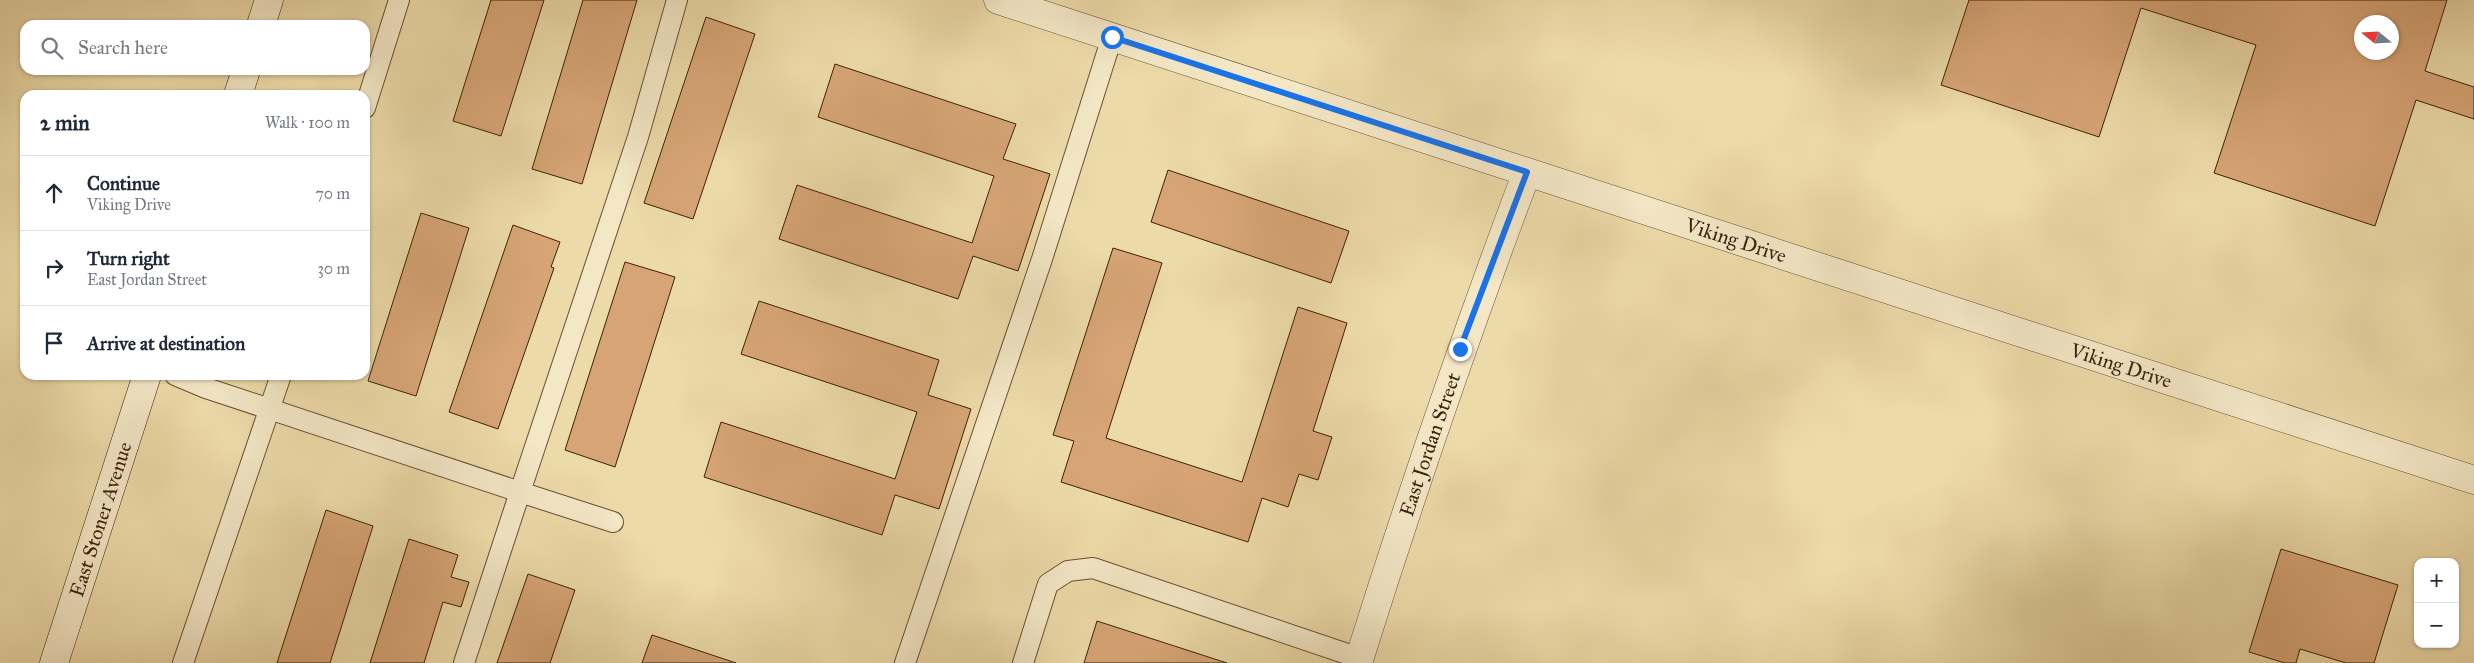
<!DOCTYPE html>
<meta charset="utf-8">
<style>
body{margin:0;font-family:"IM FELL Great Primer",serif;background:#f6f6f7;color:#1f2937}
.controls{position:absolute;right:15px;bottom:15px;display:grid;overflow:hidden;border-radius:10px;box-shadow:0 1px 4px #0004}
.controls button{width:45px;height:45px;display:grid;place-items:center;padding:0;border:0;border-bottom:1px solid #e0e1e3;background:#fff;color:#1f2937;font:25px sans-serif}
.compass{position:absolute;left:2354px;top:15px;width:45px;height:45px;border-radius:50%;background:#fff;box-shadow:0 1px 4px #0004;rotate:288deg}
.stop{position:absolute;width:15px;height:15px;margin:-11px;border:4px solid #1a73e8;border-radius:50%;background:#fff}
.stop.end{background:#1a73e8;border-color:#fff;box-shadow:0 1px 5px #0008}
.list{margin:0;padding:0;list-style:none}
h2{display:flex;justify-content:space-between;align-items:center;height:65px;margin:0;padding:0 20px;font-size:21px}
h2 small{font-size:16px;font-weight:400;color:#747a83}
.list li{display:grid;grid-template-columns:32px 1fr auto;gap:15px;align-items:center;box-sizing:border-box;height:75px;padding:0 20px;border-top:1px solid #e0e1e3}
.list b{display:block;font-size:19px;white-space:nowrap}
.list p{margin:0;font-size:16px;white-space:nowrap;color:#747a83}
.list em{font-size:16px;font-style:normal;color:#747a83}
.icon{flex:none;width:28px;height:28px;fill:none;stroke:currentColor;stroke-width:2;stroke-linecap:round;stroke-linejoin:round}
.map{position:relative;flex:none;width:2474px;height:663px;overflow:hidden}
.search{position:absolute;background:#fff;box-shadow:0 1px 4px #0004;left:20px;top:20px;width:350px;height:55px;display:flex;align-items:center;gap:12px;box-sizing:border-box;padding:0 18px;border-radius:15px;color:#747a83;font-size:19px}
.panel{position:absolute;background:#fff;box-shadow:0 1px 4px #0004;left:20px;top:90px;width:350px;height:290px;border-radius:15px}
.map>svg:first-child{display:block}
</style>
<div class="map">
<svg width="2474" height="663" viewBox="0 0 2474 663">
<rect width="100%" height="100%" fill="#ecdaa8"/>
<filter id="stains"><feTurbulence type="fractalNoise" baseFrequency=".004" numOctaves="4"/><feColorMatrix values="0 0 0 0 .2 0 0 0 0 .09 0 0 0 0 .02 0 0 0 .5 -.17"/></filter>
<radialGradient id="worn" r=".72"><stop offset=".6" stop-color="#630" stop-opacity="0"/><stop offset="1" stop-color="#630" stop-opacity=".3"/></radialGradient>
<path fill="#d7a575" stroke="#3d210a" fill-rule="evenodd" d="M491,0H544L501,136L453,121Z
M583,0H637L582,184L532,169Z
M1969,0H2447L2425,71L2474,87V119L2416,100L2375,226L2214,173L2256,45L2141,8L2099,137L1941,85ZM2362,22H2392V52H2362Z
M706,17L755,34L693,219L644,203Z
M835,64L1016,124L1003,159L1050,174L1018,271L973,256L958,299L779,239L797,185L972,243L994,176L818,117Z
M1168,170L1349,231L1331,283L1151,222Z
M421,213L469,228L416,396L368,381Z
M513,225L560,242L551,267L554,268L498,429L449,412Z
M1113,248L1162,263L1106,438L1242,482L1298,307L1347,323L1313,431L1332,437L1318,480L1299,474L1288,507L1262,498L1248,542L1061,482L1074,441L1053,435Z
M625,262L675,277L615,467L565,450Z
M759,301L939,360L928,395L971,409L939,509L895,495L882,535L704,477L721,422L895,479L917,412L741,354Z
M326,510L373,526L330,663H277Z
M409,539L458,555L451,577L469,582L461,607L443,602L424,663H370Z
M2281,549L2398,585L2374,663H2346L2300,649L2296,663H2285L2249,652Z
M528,574L575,590L550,663H497Z
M1097,621L1227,663H1084Z
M652,635L736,663H642Z"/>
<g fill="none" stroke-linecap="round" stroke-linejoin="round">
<g stroke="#694f32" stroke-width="22">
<path id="lane" d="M365,108L399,0
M175,375L206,388L520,492L464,663
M613,522L520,492L638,137L677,0
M183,663L281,375
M905,663L1042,259L1112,37
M1023,663L1048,584L1068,571L1093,568L1359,658"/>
</g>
<g stroke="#694f32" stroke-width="29">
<g id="street">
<path id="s1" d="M998,0L2474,480"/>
<path id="s2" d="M1358,663C1410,497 1466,334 1527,172"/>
</g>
</g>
<g stroke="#3d210a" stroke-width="29">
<g id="secondary">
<path d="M261,25L269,0"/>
<path d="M238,95L246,70"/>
<path id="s3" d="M54,663L147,375"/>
</g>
</g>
<use href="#lane" stroke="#f3e7c6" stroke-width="20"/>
<use href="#street" stroke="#f3e7c6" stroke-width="28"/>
<use href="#secondary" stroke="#f3e7c6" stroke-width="28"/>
</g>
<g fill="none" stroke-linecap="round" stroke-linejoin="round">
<path stroke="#1a73e8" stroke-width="6" d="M1112,37L1527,172L1460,349"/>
</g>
<g text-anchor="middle" stroke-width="4" stroke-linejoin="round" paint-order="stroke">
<g font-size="20" fill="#3d210a" stroke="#f3e7c6">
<text dy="7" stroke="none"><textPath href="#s1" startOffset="776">Viking Drive</textPath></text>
<text dy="7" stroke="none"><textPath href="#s1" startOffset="1181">Viking Drive</textPath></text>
<text dy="7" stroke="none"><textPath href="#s2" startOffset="230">East Jordan Street</textPath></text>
<text dy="7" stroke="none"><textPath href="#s3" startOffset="151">East Stoner Avenue</textPath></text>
</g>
</g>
<rect width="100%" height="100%" filter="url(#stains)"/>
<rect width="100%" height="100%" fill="url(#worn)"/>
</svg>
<div class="controls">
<button>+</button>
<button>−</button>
</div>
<svg class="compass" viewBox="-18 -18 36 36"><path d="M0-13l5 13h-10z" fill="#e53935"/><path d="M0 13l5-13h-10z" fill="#747a83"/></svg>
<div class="stop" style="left:1112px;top:37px"></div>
<div class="stop end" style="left:1460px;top:349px"></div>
<div class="search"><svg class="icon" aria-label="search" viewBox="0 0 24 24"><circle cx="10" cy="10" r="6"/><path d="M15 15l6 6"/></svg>Search here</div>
<section class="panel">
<h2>2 min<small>Walk · 100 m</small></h2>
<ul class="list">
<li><svg class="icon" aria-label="ahead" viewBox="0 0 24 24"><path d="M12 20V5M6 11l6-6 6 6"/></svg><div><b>Continue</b><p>Viking Drive</p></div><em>70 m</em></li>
<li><svg class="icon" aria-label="right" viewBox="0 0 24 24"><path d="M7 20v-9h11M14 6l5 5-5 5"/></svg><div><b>Turn right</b><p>East Jordan Street</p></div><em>30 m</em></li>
<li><svg class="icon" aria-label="arrive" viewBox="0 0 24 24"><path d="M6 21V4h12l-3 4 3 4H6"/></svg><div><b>Arrive at destination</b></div></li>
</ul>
</section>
</div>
